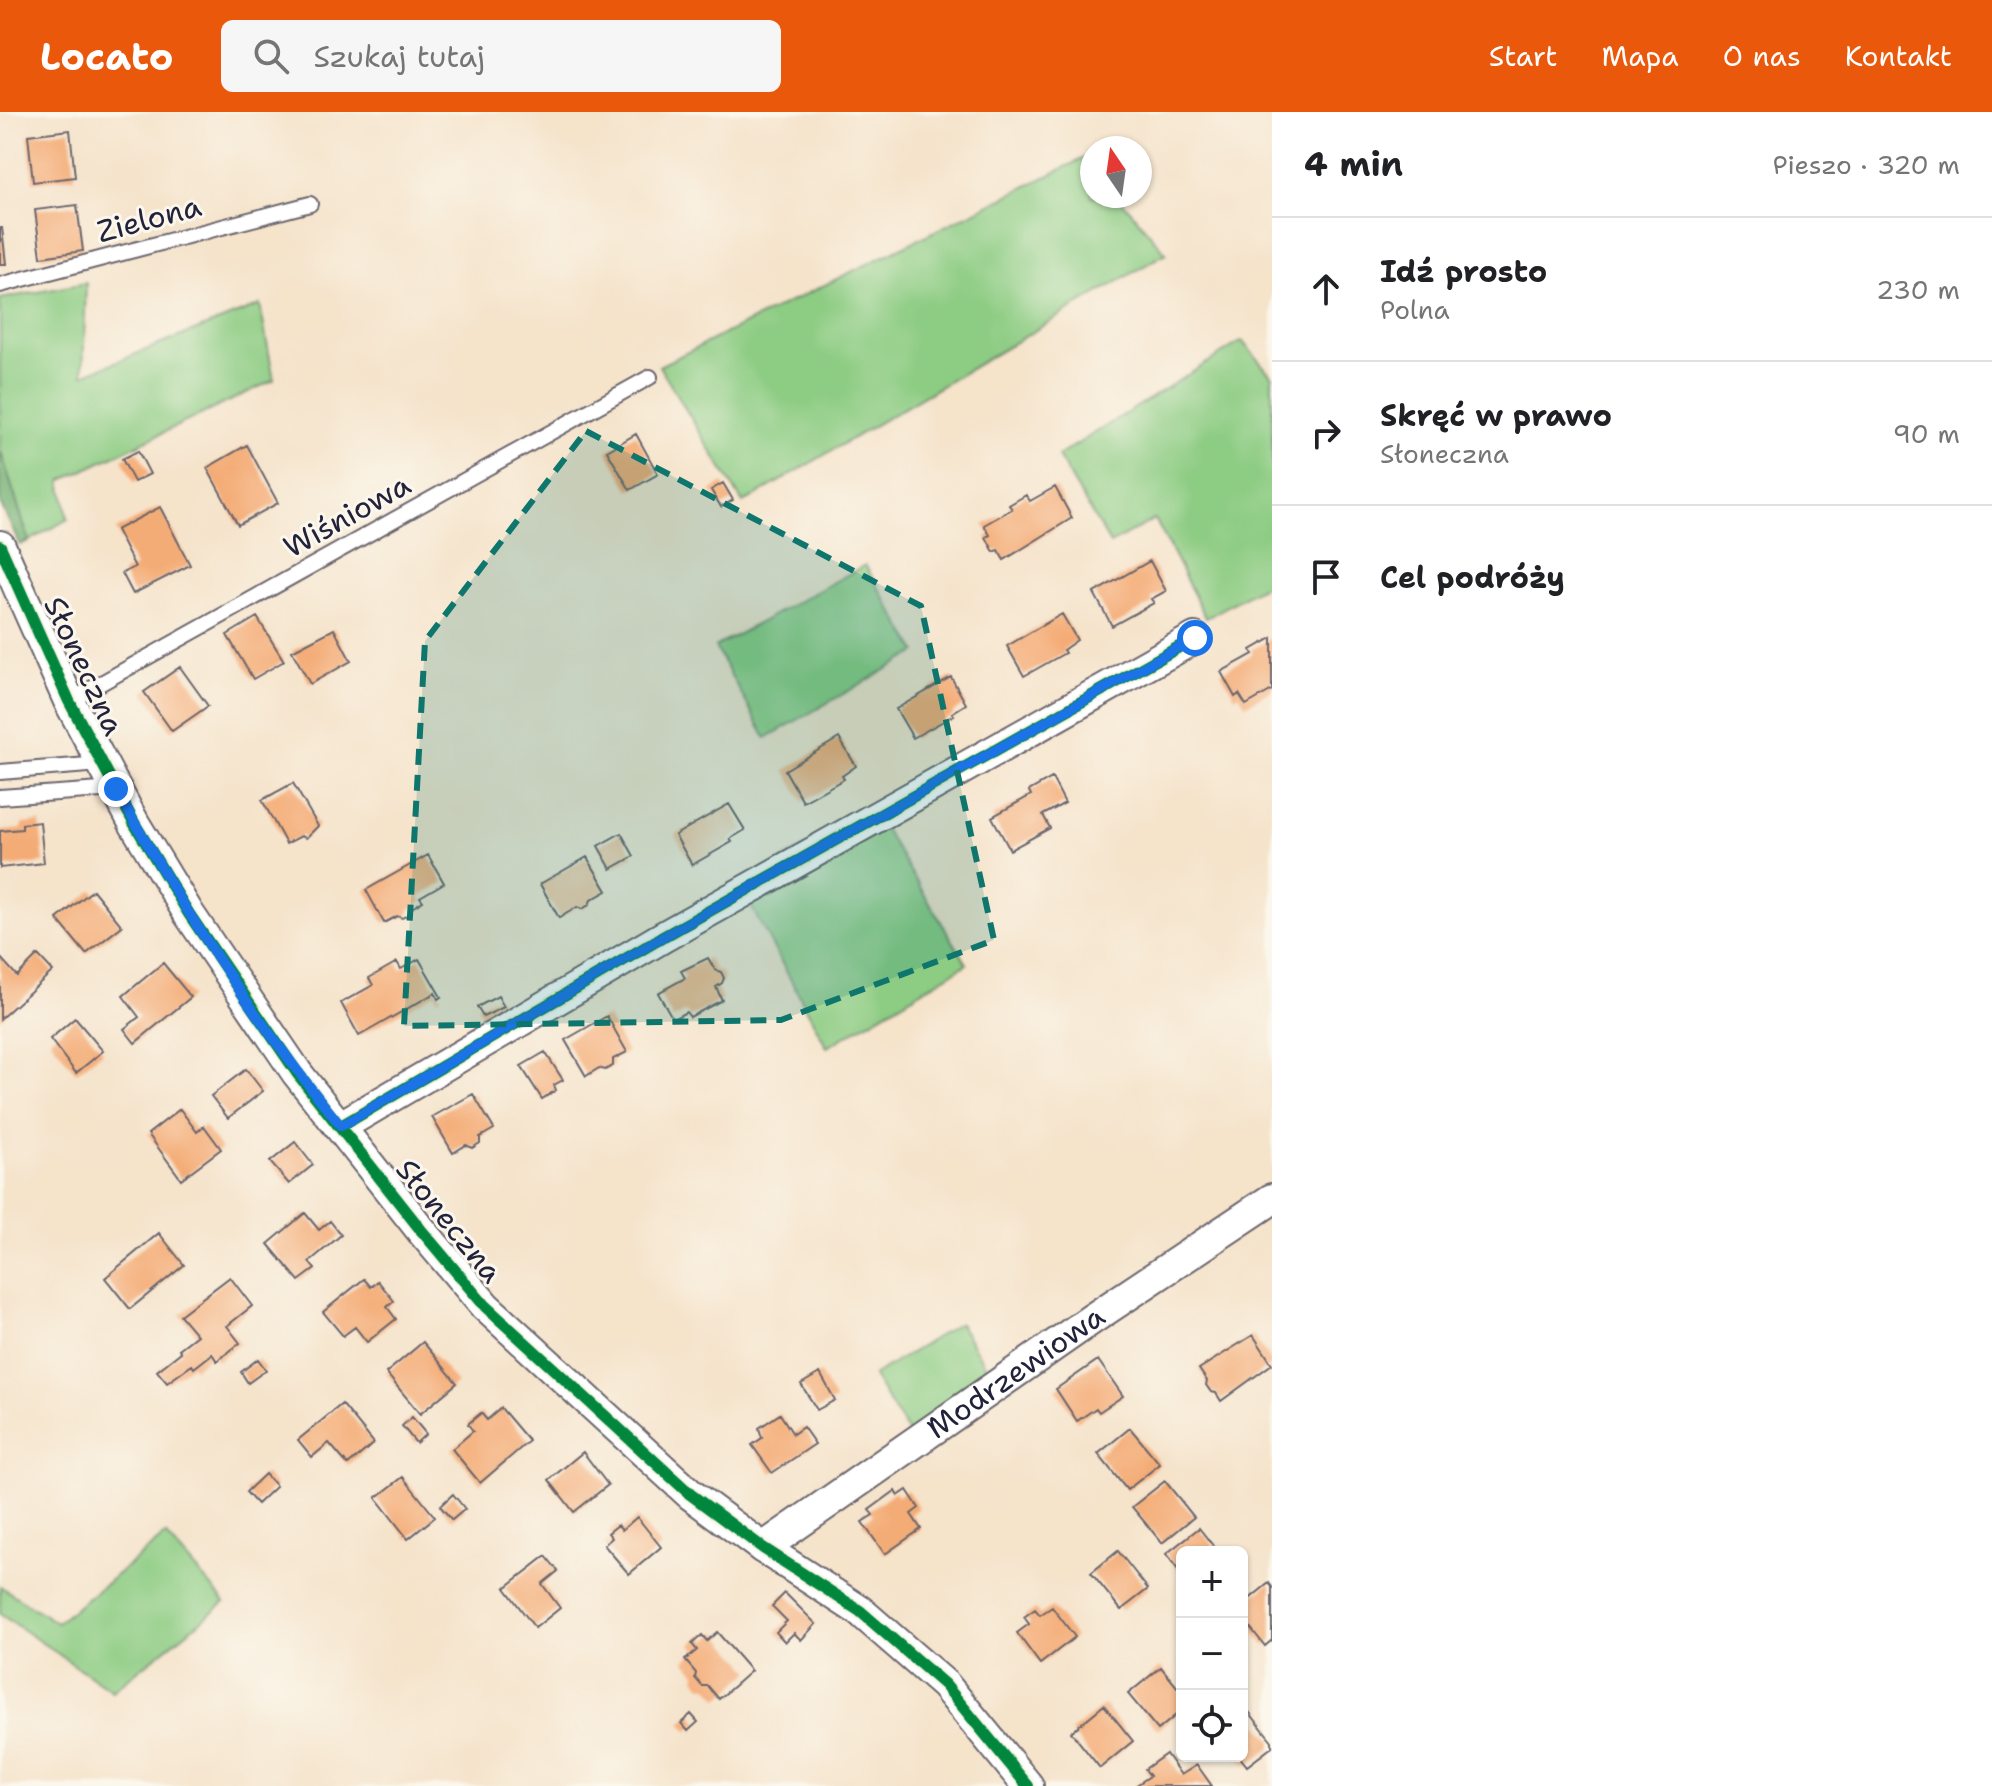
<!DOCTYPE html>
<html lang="pl">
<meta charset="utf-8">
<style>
body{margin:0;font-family:"Shantell Sans",sans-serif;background:#f6f6f6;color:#202124}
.controls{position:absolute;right:24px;bottom:24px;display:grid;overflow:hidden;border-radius:12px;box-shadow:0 2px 6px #0004}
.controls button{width:72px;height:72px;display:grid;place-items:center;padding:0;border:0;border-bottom:2px solid #e0e0e0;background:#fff;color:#202124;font:40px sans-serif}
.compass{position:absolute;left:1080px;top:24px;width:72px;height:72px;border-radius:50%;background:#fff;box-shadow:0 2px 6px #0004;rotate:347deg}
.stop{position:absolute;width:24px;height:24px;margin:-18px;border:6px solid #1a73e8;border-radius:50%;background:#fff}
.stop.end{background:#1a73e8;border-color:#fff;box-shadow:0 2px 8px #0008}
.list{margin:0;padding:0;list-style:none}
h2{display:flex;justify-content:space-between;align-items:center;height:104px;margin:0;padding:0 32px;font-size:34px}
h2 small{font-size:26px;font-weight:400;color:#757577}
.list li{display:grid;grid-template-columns:52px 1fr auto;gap:24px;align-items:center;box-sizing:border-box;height:144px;padding:0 32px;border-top:2px solid #e0e0e0}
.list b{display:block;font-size:30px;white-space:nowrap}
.list p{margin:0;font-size:26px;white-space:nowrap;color:#757577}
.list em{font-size:26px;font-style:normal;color:#757577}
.icon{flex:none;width:44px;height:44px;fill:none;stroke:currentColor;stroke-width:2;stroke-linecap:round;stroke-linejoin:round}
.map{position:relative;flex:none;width:1272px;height:1674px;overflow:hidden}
header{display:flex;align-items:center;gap:48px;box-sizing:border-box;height:112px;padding:0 40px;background:#ea580c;color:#fff}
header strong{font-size:38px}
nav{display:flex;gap:44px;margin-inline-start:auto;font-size:28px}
.search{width:560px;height:72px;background:#f6f6f6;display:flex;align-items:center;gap:20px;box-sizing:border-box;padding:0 28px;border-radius:12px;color:#757577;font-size:30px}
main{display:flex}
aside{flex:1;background:#fff}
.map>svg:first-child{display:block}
</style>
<header>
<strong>Locato</strong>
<div class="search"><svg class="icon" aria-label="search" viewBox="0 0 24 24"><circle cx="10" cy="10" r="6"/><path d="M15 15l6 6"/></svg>Szukaj tutaj</div>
<nav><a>Start</a><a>Mapa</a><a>O nas</a><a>Kontakt</a></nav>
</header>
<main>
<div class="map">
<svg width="1272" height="1674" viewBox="0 0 1272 1674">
<rect width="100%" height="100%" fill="#fbf7ec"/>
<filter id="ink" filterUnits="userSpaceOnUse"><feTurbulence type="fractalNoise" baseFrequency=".0125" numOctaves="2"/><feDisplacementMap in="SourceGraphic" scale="16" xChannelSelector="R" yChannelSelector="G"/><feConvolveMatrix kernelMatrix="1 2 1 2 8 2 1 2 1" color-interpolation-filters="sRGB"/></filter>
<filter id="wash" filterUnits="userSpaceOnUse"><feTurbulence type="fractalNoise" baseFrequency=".006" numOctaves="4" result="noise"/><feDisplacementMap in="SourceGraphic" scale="32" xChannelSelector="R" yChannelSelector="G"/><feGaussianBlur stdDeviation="1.8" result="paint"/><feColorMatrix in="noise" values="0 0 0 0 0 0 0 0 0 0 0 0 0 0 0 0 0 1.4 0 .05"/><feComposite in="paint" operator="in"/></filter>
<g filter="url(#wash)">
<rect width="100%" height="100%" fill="#f5e3ca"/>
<path fill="#8dcc83" stroke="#58775f" stroke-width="2" d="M1086,45L1092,52V84H1118L1166,141L743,391L659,254Z
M86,171L83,263L260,193L274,268L61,369L68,407L29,429L0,337V187Z
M1242,229L1272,264V469L1206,506L1155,407L1110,432L1058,344Z
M865,453L917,540L766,626L715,535Z
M872,697L967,852L827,935L739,772Z
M959,1211L991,1262L910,1324L873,1264Z
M166,1423L225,1490L112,1579L0,1502V1474L57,1511Z"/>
<path fill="#72b071" stroke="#4a6956" stroke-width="2" d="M0,337L29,429L20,433L0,391Z"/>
<g id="blocks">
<path fill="#f4ac76" d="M70,18L75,65L33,70L28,23Z
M77,93L83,139L41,145L35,98Z
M0,116H2L6,152H0Z
M636,322L658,362L630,378L607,339Z
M247,333L278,391L238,413L207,356Z
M138,339L150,362L134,370L122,347Z
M723,371L733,388L721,395L711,378Z
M1055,375L1072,406L1004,448L998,438L994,440L986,425L990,423L984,413L1012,397L1009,393L1026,383L1030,389Z
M160,395L190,453L133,482L122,461L135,455L116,418Z
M1150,449L1166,479L1151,487L1154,491L1112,514L1094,481Z
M1062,502L1077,528L1063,538L1065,541L1024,564L1007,534Z
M257,505L284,549L253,567L227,523Z
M334,517L351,549L310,572L292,539Z
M1272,526V578L1246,593L1239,582L1235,585L1221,560L1253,542L1251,538Z
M180,555L208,594L172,619L144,580Z
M951,565L966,592L952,601L954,603L913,626L896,597Z
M839,626L856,654L842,664L844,667L803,690L785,658Z
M1052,666L1065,691L1043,703L1050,716L1010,738L992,705L1031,683L1029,679Z
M293,671L318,714L306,726L301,724L286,732L262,688Z
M729,692L745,718L730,727L732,730L692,753L675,723Z
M40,710L44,751L0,756V719L22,717V712Z
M621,721L634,744L611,757L598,734Z
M428,743L444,771L420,785L423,789L410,797L409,802L402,806L397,804L384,811L366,778Z
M587,745L607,779L591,788L589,793L582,797L577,795L559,806L540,772Z
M93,778L122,814L86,842L57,807Z
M38,843L53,859L0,907V845L17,864Z
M708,846L715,858L721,860L724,866L722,871L716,875L722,888L690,905L686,900L673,907L658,881L685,866L681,859Z
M419,847L441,885L438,887L435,881L359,924L341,891L373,873L369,866L397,850L401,857Z
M163,851L191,885L135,931L124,917L139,905L123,884Z
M498,884L504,895L483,905L477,895Z
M607,904L627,940L613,947V954L605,958L599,956L586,964L565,928Z
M75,906L103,939L76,961L50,927Z
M545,940L563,968L554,973L556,978L542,987L521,954Z
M246,957L263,979L228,1006L211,984Z
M473,982L494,1017L480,1025V1031L472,1036L466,1033L453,1041L432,1005Z
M180,997L197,1020L204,1014L221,1037L181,1067L148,1022Z
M295,1030L313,1053L289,1072L270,1050Z
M305,1101L319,1118L330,1109L341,1123L309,1150L315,1157L299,1169L268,1132Z
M159,1121L184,1153L130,1197L105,1166Z
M230,1165L252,1194L227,1214L240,1231L217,1249L212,1242L194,1256L192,1253L167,1271L157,1259L181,1240L179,1237L197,1223L180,1203Z
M364,1167L371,1175L378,1169L394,1189L387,1195L396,1207L367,1230L355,1215L343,1224L323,1200Z
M1253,1223L1272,1252L1221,1289L1216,1281L1211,1280L1206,1273L1207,1269L1199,1257Z
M423,1230L457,1271L420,1302L386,1261Z
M258,1247L266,1258L248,1271L241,1260Z
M1098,1248L1123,1284L1099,1300L1096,1296L1077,1309L1056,1277Z
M820,1261L835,1288L817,1298L801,1272Z
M342,1292L374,1331L348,1353L329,1331L312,1345L298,1328Z
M501,1296L529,1329L480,1371L452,1337L473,1319L468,1312L481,1301L487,1308Z
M780,1302L793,1322L803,1315L815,1332L772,1361L752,1333L762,1326L759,1316Z
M412,1305L426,1322L416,1331L402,1314Z
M1130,1316L1160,1352L1127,1378L1098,1342Z
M583,1340L608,1373L574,1400L549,1368Z
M265,1362L276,1374L257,1392L246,1380Z
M403,1365L435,1405L408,1427L376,1386Z
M1165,1369L1194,1405L1162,1431L1132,1395Z
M907,1378L919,1396L911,1402L921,1417L885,1442L862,1410L873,1403L869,1398L895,1379L898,1384Z
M453,1382L465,1397L452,1408L440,1394Z
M637,1405L661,1435L629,1462L604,1433L612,1426L608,1421L618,1413L622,1418Z
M1199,1416L1218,1440H1182V1463L1166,1442Z
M1118,1439L1148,1477L1121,1498L1091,1461Z
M546,1444L558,1459L542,1472L560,1496L535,1516L505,1476Z
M1269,1471L1272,1475V1528L1265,1534L1242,1505V1493Z
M785,1481L816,1512L801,1528L794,1521L785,1530L776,1520L787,1509L772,1494Z
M1052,1495L1075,1525L1040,1552L1017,1521L1029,1512L1024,1505L1035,1497L1040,1503Z
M717,1520L751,1559L719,1587L708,1574H702L695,1566L696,1561L685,1548L697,1538L692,1532L702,1523L707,1529Z
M1161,1555L1182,1581V1598L1158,1618L1128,1582Z
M1242,1591L1272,1629V1635L1247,1654L1239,1644H1242Z
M1104,1593L1133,1629L1100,1656L1071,1620Z
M691,1602L698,1610L688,1619L681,1611Z
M1166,1642L1181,1663L1197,1653L1212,1674H1135L1150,1664L1145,1657Z"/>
</g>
</g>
<g filter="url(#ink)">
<use href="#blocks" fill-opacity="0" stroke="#6c666d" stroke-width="2"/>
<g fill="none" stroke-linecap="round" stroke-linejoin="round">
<g stroke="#6c666d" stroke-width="18">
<path id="lane" d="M0,173L310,92
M69,589L650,265
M0,660L101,652
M0,685L116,677"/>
</g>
<g stroke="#6c666d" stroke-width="34">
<g id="street">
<path d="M0,434L69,589L134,711L189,802L297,961L421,1118L485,1194L690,1382L763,1436L860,1499L945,1573L1028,1674"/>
<path d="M341,1014L663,825L1195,526"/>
<path id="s1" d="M763,1436L1092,1207L1272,1087"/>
</g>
</g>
<use href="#lane" stroke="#fff" stroke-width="14"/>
<use href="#street" stroke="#fff" stroke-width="30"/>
<g stroke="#fbf7ec" stroke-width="17">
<path id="cycleway" d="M0,434L69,589L134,711L189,802L297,961L421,1118L485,1194L690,1382L763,1436L860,1499L945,1573L1028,1674
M341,1014L663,825L1195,526"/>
</g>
<use href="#cycleway" stroke="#00873e" stroke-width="12"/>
</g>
</g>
<g fill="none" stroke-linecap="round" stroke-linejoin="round" filter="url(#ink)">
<path stroke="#1a73e8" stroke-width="10" d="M116,677C181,795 256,910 341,1014L663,825L1195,526"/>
</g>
<path fill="#0f766e" fill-opacity="0.2" stroke="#0f766e" stroke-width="6" stroke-dasharray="16 10" stroke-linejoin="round" d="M586,319L921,494L994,828L781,908L404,914L425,529Z"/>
<g text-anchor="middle" stroke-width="6" stroke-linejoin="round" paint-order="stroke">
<g font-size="30" fill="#22223b" stroke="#fbf7ec">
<text transform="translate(149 107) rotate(-15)" y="10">Zielona</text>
<text transform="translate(347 404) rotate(-29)" y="10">Wiśniowa</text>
<text transform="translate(84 554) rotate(65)" y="10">Słoneczna</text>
<text transform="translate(449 1109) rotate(51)" y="10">Słoneczna</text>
<text dy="10" stroke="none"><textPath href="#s1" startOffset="308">Modrzewiowa</textPath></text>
</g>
</g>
</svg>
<div class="controls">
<button>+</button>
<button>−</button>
<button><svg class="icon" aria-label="locate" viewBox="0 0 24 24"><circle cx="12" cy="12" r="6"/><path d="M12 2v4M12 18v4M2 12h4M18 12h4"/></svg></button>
</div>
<svg class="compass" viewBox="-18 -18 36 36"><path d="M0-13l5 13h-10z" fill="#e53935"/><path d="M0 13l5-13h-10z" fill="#757577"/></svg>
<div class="stop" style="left:1195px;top:526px"></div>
<div class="stop end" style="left:116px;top:677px"></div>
</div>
<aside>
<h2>4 min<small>Pieszo · 320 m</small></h2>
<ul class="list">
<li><svg class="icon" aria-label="ahead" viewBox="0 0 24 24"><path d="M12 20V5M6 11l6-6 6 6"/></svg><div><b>Idź prosto</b><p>Polna</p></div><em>230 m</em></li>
<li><svg class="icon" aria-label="right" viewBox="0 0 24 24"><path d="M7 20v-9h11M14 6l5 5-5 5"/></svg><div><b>Skręć w prawo</b><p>Słoneczna</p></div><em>90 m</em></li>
<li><svg class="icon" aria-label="arrive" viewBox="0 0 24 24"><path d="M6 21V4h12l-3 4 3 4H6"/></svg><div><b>Cel podróży</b></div></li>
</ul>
</aside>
</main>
